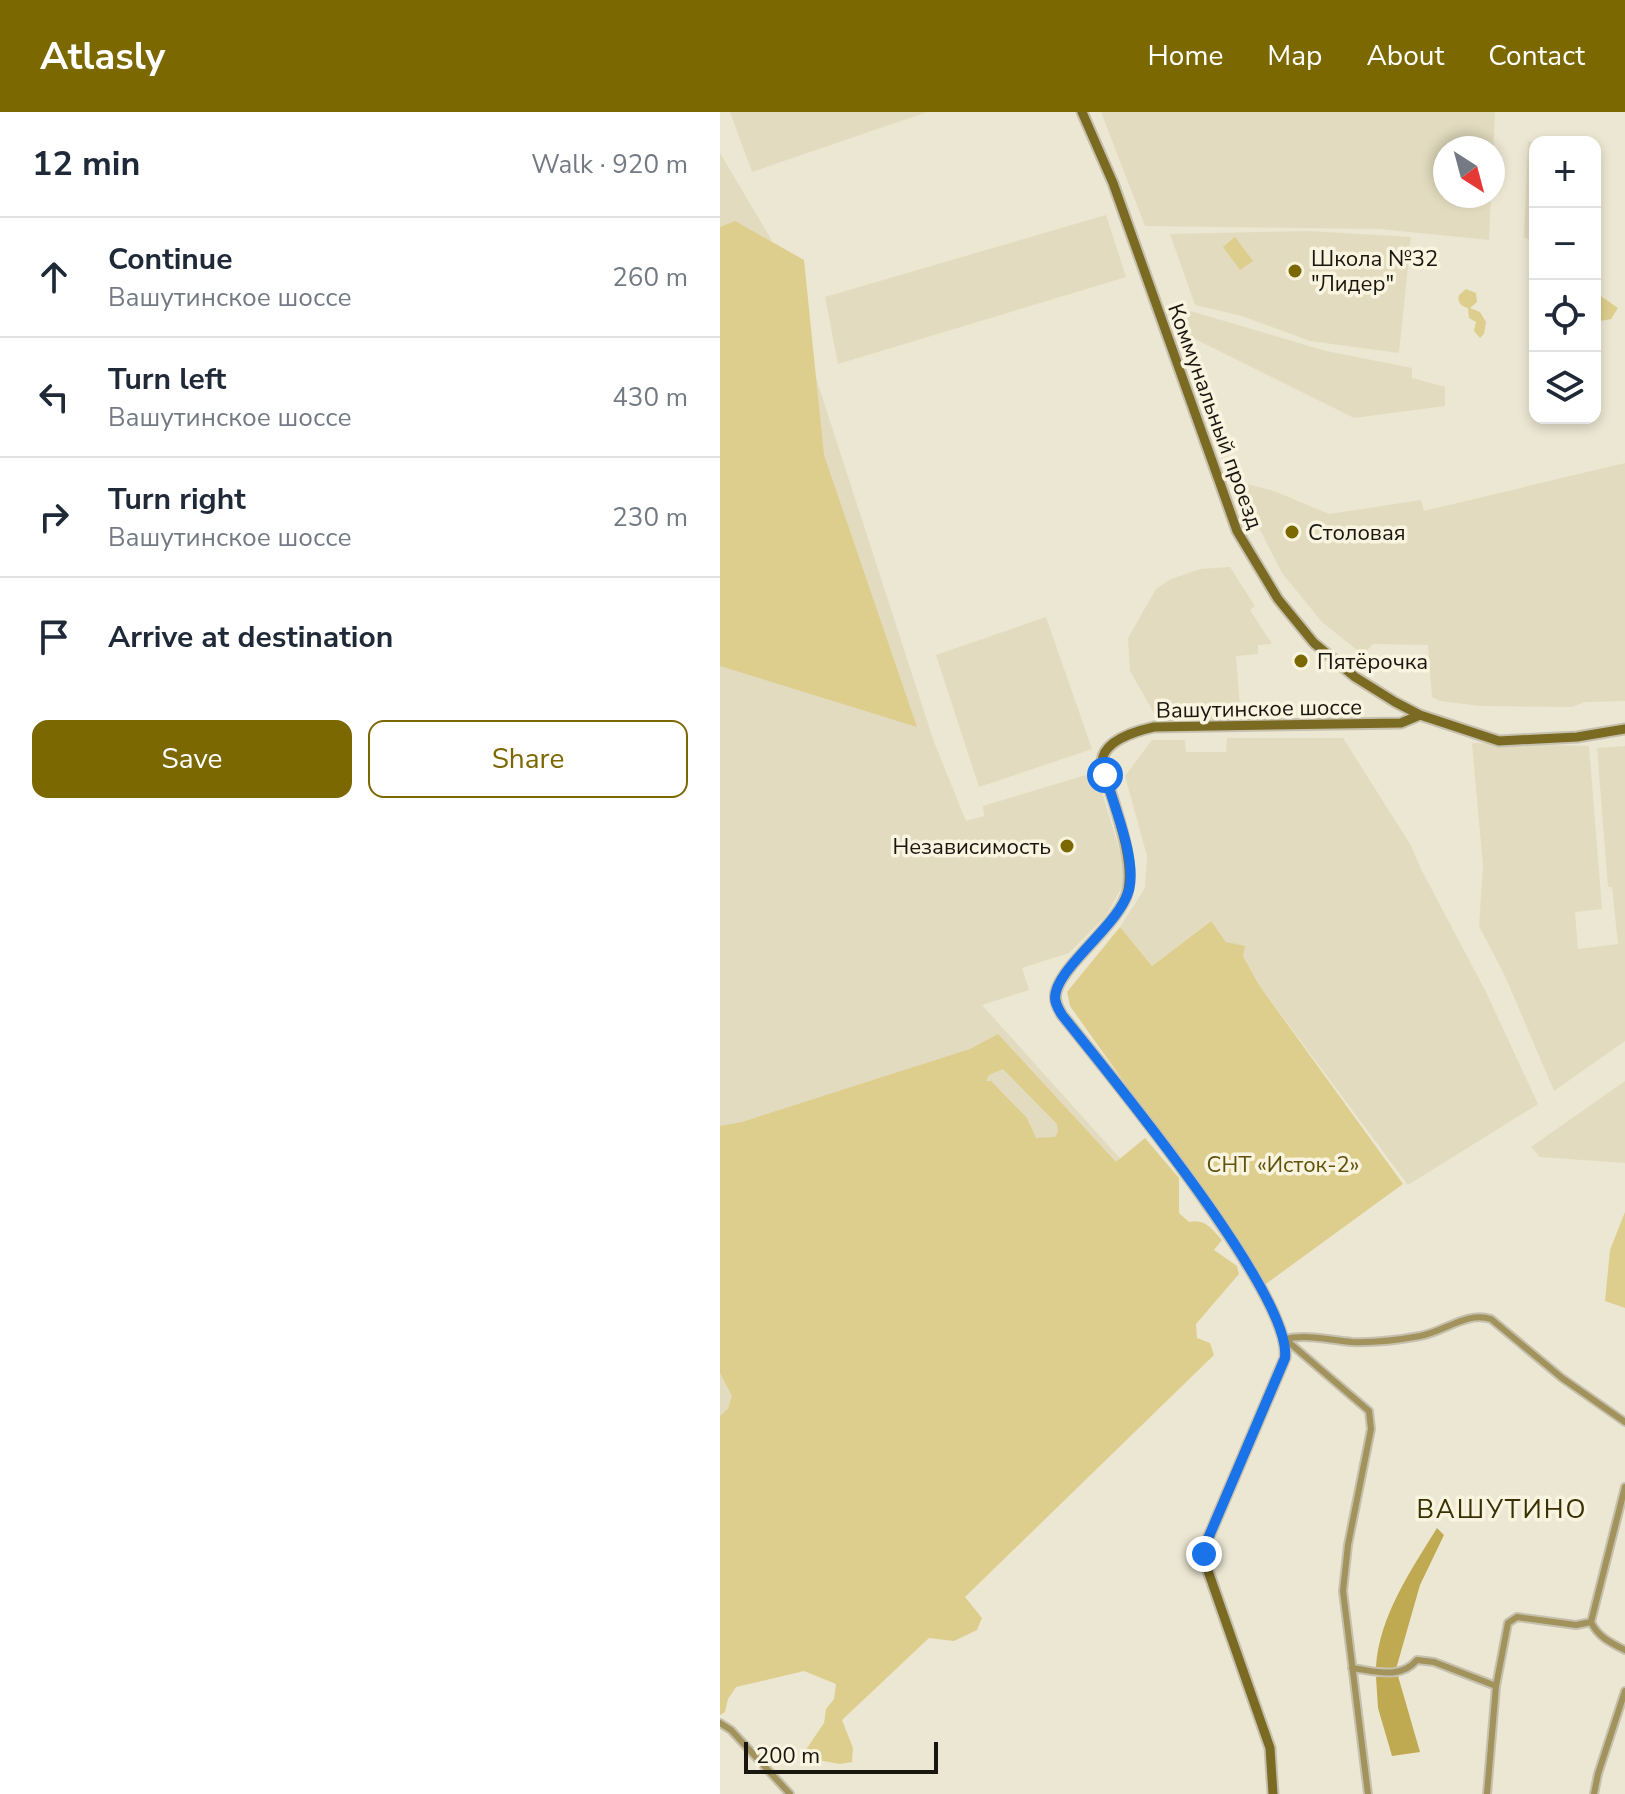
<!DOCTYPE html>
<meta charset="utf-8">
<style>
body{margin:0;font-family:"Nunito Sans",sans-serif;background:#f6f6f7;color:#1f2937}
.controls{position:absolute;right:24px;top:24px;display:grid;overflow:hidden;border-radius:16px;box-shadow:0 4px 12px #0003}
.controls button{width:72px;height:72px;display:grid;place-items:center;padding:0;border:0;border-bottom:2px solid #e0e1e3;background:#fff;color:#1f2937;font:40px sans-serif}
.compass{position:absolute;left:713px;top:24px;width:72px;height:72px;border-radius:50%;background:#fff;box-shadow:0 4px 12px #0003;rotate:144deg}
.scale{position:absolute;left:24px;bottom:20px;width:194px;box-sizing:border-box;padding-left:8px;border:4px solid #18160f;border-top:0;font-size:22px;line-height:28px;white-space:nowrap;color:#18160f;-webkit-text-stroke:6px #f9f4df;paint-order:stroke}
.stop{position:absolute;width:24px;height:24px;margin:-18px;border:6px solid #1a73e8;border-radius:50%;background:#fff}
.stop.end{background:#1a73e8;border-color:#fff;box-shadow:0 2px 8px #0008}
.list{margin:0;padding:0;list-style:none}
h2{display:flex;justify-content:space-between;align-items:center;height:104px;margin:0;padding:0 32px;font-size:34px}
h2 small{font-size:26px;font-weight:400;color:#747a83}
.list li{display:grid;grid-template-columns:52px 1fr auto;gap:24px;align-items:center;box-sizing:border-box;height:120px;padding:0 32px;border-top:2px solid #e0e1e3}
.list b{display:block;font-size:30px;white-space:nowrap}
.list p{margin:0;font-size:26px;white-space:nowrap;color:#747a83}
.list em{font-size:26px;font-style:normal;color:#747a83}
.actions{display:flex;gap:16px;padding:24px 32px}
.actions a{flex:1;padding:18px 0;border:2px solid #7c6800;border-radius:16px;text-align:center;font-size:28px;color:#7c6800}
.actions .main{background:#7c6800;color:#fff}
.icon{flex:none;width:44px;height:44px;fill:none;stroke:currentColor;stroke-width:2;stroke-linecap:round;stroke-linejoin:round}
.map{position:relative;flex:none;width:905px;height:1682px;overflow:hidden}
header{display:flex;align-items:center;gap:48px;box-sizing:border-box;height:112px;padding:0 40px;background:#7c6800;color:#fff}
header strong{font-size:38px}
nav{display:flex;gap:44px;margin-inline-start:auto;font-size:28px}
main{display:flex}
aside{flex:1;background:#fff}
.map>svg:first-child{display:block}
</style>
<header>
<strong>Atlasly</strong>
<nav><a>Home</a><a>Map</a><a>About</a><a>Contact</a></nav>
</header>
<main>
<aside>
<h2>12 min<small>Walk · 920 m</small></h2>
<ul class="list">
<li><svg class="icon" aria-label="ahead" viewBox="0 0 24 24"><path d="M12 20V5M6 11l6-6 6 6"/></svg><div><b>Continue</b><p>Вашутинское шоссе</p></div><em>260 m</em></li>
<li><svg class="icon" aria-label="left" viewBox="0 0 24 24"><path d="M17 20v-9H6M10 6l-5 5 5 5"/></svg><div><b>Turn left</b><p>Вашутинское шоссе</p></div><em>430 m</em></li>
<li><svg class="icon" aria-label="right" viewBox="0 0 24 24"><path d="M7 20v-9h11M14 6l5 5-5 5"/></svg><div><b>Turn right</b><p>Вашутинское шоссе</p></div><em>230 m</em></li>
<li><svg class="icon" aria-label="arrive" viewBox="0 0 24 24"><path d="M6 21V4h12l-3 4 3 4H6"/></svg><div><b>Arrive at destination</b></div></li>
</ul>
<div class="actions"><a class="main">Save</a><a>Share</a></div>
</aside>
<div class="map">
<svg width="905" height="1682" viewBox="0 0 905 1682">
<rect width="100%" height="100%" fill="#ece7d2"/>
<path fill="#e2dbbf" d="M10,0H207L32,60Z
M381,0H775L773,43V36H725V84H771L769,128L659,117L425,114Z
M808,30H815V127L810,128L804,125Z
M0,41L51,127L214,630L246,709L264,704L263,694L376,660L404,753L403,773L386,804L349,841L302,856L309,878L262,893L396,1042L515,1162L0,1577Z
M386,103L406,165L118,252L105,185Z
M589,119L691,125L679,241L590,229L522,204L475,193L450,122Z
M450,193L606,239L692,256V266L725,275V294L634,306L457,218Z
M905,351V589L865,590L851,595L760,594L720,589L712,585L708,533L653,532L643,543L602,510L562,461L515,369L554,379L609,402L701,388L704,399Z
M510,455L535,494L530,498L552,532L538,533V542L516,544L521,607L437,606L410,559L408,526L436,477L451,467L480,457Z
M326,505L372,637L259,675L216,543Z
M507,626H623L690,732L702,759L766,880L818,992L688,1073L539,873L523,844L506,830L490,809L432,854L400,815L425,776L427,744L405,664L432,628H465L466,640H506Z
M752,631L869,634L882,797L855,800L858,837L898,832L892,775H888L877,636L905,634V929L834,979L785,864L759,814L763,754Z
M905,969V1051L820,1045L811,1035Z"/>
<path fill="#dece8e" fill-rule="evenodd" d="M15,109L84,148L104,343L197,615L0,554V115Z
M515,125L533,149L520,158L503,135Z
M746,177L756,181L757,190L750,196L760,200L766,210L764,222L760,226L754,219L756,210L749,206L748,196C741,194 737,190 739,183Z
M875,180L898,196L891,207L875,210Z
M491,809L506,830L525,834L523,844L539,873L683,1072L543,1174L463,1053L350,894L347,880L400,815L432,854Z
M278,922L396,1050L425,1026L459,1066V1101L469,1110C485,1106 492,1117 502,1128L494,1138L517,1154L519,1162L476,1212L477,1226L490,1231L494,1243L245,1485L262,1506L257,1518L234,1529L209,1526L122,1608L133,1636L132,1650L120,1652L81,1645L104,1611L106,1597L114,1587L116,1572L84,1559L16,1575L8,1587L5,1600L0,1603V1304L8,1297L12,1284L0,1261V1014L22,1010L250,937ZM283,957L337,1012L338,1019L335,1025L316,1026L307,1006L271,969H266L269,963Z
M905,1100V1196L885,1189L890,1138Z"/>
<path fill="#bfa951" d="M717,1416L724,1423L700,1473L676,1557L656,1555C659,1505 691,1458 717,1416Z
M678,1564L700,1640L672,1644L658,1596L656,1565Z"/>
<g fill="none" stroke-linecap="round" stroke-linejoin="round">
<g stroke="#c6c1af" stroke-width="10">
<path id="street" d="M905,1375L871,1510C878,1525 891,1531 905,1538
M632,1556C655,1559 680,1568 697,1548L714,1550L776,1574L788,1511L797,1505L856,1513L871,1510
M0,1611L11,1618L70,1682
M648,1682L623,1479L628,1433L651,1317L649,1299L565,1227C587,1222 609,1228 632,1230C655,1231 678,1228 700,1224C724,1220 747,1199 771,1207L842,1266L905,1310
M767,1682L776,1574
M874,1682L878,1662L905,1579"/>
</g>
<g stroke="#c6c1af" stroke-width="13">
<path id="secondary" d="M362,0L393,71L517,419L558,487L594,531L635,565L675,590L700,603L779,629L857,625L905,617
M553,1682L550,1636L487,1456L484,1442L487,1429L565,1246C573,1184 387,959 342,903C338,896 334,889 336,880C342,854 392,817 405,787C420,755 391,686 382,651C382,629 416,619 434,615L681,611L700,603"/>
</g>
<use href="#street" stroke="#a1935b" stroke-width="6"/>
<use href="#secondary" stroke="#7b6a21" stroke-width="9"/>
</g>
<g fill="none" stroke-linecap="round" stroke-linejoin="round">
<path stroke="#1a73e8" stroke-width="10" d="M385,663C394,695 417,747 409,778C399,814 335,856 335,886C335,892 339,898 342,903C387,960 573,1183 565,1246L487,1429L484,1442"/>
</g>
<g fill="#7c6800" stroke="#f9f4df" stroke-width="3">
<circle cx="575" cy="159" r="8"/>
<circle cx="572" cy="420" r="8"/>
<circle cx="581" cy="549" r="8"/>
<circle cx="347" cy="734" r="8"/>
</g>
<g text-anchor="middle" stroke-width="7" stroke-linejoin="round" paint-order="stroke">
<g font-size="22" fill="#18160f" stroke="#f9f4df" text-anchor="start">
<text x="591" y="154">Школа №32<tspan x="591" dy="25">"Лидер"</tspan></text>
<text x="588" y="428">Столовая</text>
<text x="597" y="557">Пятёрочка</text>
<text x="331" y="742" text-anchor="end">Независимость</text>
</g>
<g font-size="22" fill="#18160f" stroke="#f9f4df">
<text transform="translate(496 304) rotate(70)" y="8">Коммунальный проезд</text>
<text transform="translate(539 596) rotate(-1)" y="8">Вашутинское шоссе</text>
</g>
<g font-size="22" fill="#60510b" stroke="#f9f4df">
<text x="563" y="1060">СНТ «Исток-2»</text>
</g>
<g font-size="26" letter-spacing="2" fill="#382f03" stroke="#f9f4df">
<text x="782" y="1406">ВАШУТИНО</text>
</g>
</g>
</svg>
<div class="controls">
<button>+</button>
<button>−</button>
<button><svg class="icon" aria-label="locate" viewBox="0 0 24 24"><circle cx="12" cy="12" r="6"/><path d="M12 2v4M12 18v4M2 12h4M18 12h4"/></svg></button>
<button><svg class="icon" aria-label="layers" viewBox="0 0 24 24"><path d="M12 4l9 5-9 5-9-5zM3 14l9 5 9-5"/></svg></button>
</div>
<svg class="compass" viewBox="-18 -18 36 36"><path d="M0-13l5 13h-10z" fill="#e53935"/><path d="M0 13l5-13h-10z" fill="#747a83"/></svg>
<div class="scale">200 m</div>
<div class="stop" style="left:385px;top:663px"></div>
<div class="stop end" style="left:484px;top:1442px"></div>
</div>
</main>
